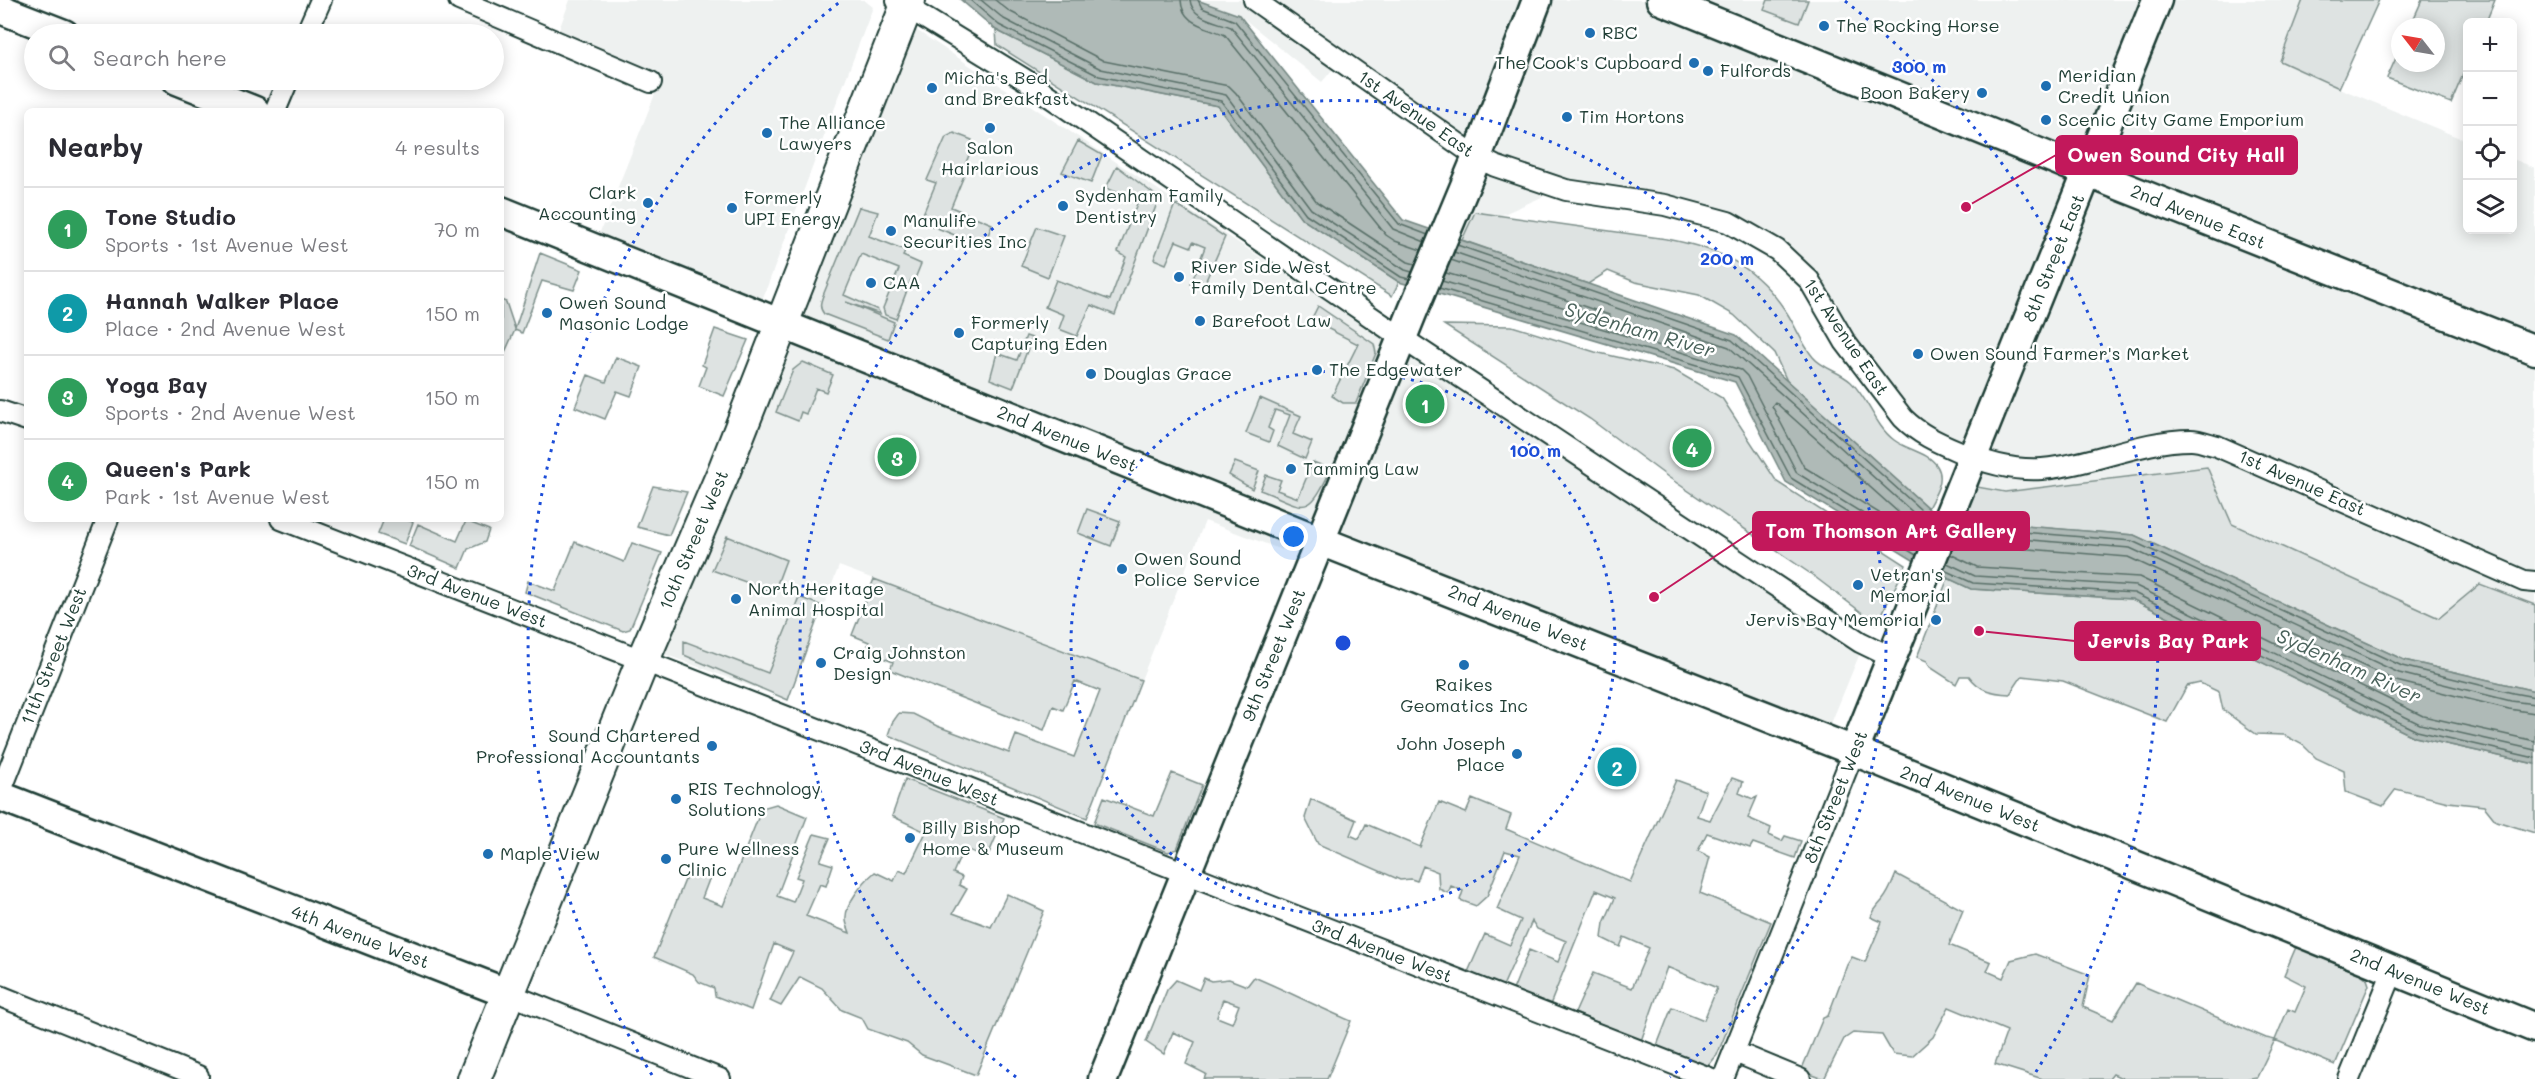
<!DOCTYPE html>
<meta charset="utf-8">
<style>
body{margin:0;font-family:Mali,sans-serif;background:#f7f7f7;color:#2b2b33}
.controls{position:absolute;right:18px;top:18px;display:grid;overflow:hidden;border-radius:9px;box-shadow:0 3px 15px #0003}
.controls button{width:54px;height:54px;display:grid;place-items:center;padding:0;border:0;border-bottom:2px solid #e1e1e2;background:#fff;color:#2b2b33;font:30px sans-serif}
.compass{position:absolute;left:2391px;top:18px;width:54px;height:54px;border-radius:50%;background:#fff;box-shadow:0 3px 15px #0003;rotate:301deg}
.you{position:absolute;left:1294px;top:537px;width:21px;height:21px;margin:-15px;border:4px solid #fff;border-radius:50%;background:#1a73e8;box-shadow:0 0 0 9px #1a73e833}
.badge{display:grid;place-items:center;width:39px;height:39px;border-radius:50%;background:#1f6fb2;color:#fff;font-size:20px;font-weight:700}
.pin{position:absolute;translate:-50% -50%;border:3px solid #fff;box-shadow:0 2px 6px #0006}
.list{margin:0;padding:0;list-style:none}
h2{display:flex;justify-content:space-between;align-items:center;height:78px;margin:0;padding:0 24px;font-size:26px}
h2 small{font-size:20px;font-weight:400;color:#7c7c81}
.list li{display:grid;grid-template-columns:39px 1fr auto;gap:18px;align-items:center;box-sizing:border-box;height:84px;padding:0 24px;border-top:2px solid #e1e1e2}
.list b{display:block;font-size:22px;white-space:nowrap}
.list p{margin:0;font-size:20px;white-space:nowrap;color:#7c7c81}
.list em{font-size:20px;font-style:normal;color:#7c7c81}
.icon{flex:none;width:33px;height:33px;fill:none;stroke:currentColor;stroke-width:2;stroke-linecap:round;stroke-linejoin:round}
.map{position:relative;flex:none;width:2535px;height:1079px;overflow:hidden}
.search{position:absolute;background:#fff;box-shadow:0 3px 15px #0003;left:24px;top:24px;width:480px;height:66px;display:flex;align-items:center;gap:15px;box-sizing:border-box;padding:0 21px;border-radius:33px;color:#7c7c81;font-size:22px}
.panel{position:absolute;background:#fff;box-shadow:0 3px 15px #0003;left:24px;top:108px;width:480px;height:414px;border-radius:9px}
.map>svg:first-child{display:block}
</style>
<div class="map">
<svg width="2535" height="1079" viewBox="0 0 2535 1079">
<rect width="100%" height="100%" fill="#fff"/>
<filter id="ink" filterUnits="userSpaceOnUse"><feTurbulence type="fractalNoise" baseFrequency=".0167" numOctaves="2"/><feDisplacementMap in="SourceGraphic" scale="12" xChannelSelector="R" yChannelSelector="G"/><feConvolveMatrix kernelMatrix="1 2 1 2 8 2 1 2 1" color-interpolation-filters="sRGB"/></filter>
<g filter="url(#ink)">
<path fill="#eef1f0" d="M570,0H864L873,7L761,303L598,237L661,79L558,32Z
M1197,0H2144L1968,448L1919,424L1782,246L1569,185L1452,237L1488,155L1343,57L1322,82L1239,15Z
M2171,0H2307L2280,61L2339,88L2467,141L2468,230H2512L2513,159L2535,168V605L2480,584L2439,618L2231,524L1972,486Z
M907,24L1860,653L1830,726L1624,648L1297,512L1282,550L1205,521L1141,680L839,566L788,700L656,651Z"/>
<path fill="#dee3e2" stroke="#7e908b" stroke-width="1.5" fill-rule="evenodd" d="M1768,0H1808L1799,23L1764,10Z
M2303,0H2379L2339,88L2280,61Z
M2422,0H2495L2486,22H2468L2467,65L2451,103L2387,78L2400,49V63H2436V27H2410Z
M996,30L1097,82L1218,106L1302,219L1399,282L1392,296L997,45Z
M954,133L972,140L970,147L972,148L965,165L968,166L951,207L992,224L984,247L920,221L936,183L927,180L946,137Z
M1078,141L1102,155L1091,183L1062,172Z
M1117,166L1159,198L1115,315L1091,305L1077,336L1059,329L1064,315L1045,307L1056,280L1110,300L1126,257L1118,252L1138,201L1106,188Z
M1175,204L1225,237L1203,287L1191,284L1205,247L1193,242L1191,247L1176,241L1166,264L1154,259Z
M859,207L878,212L869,236L905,250L903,256L921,264L914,281L911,280L896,319L885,315L883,308L899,269L861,254L844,295L878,310L880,314L846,302L894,322L888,339L824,314C818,307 821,301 824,293Z
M1475,212L1667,239C1721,249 1756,266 1787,313C1796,327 1802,344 1813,357C1823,369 1839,371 1851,382C1868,398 1875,426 1894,440C1907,450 1928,452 1937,466C1946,480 1934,496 1928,508L1787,381L1774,353L1734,315L1699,295L1635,282L1608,271L1588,284L1462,240Z
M1037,227L1064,236L1048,277L1021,266Z
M540,253L582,270L574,290L542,281L522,333L515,330L501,361V300L506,302L515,329Z
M1318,306L1374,344L1376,353L1356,403H1343L1332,396L1358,344L1311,320Z
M1444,325L1512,326L1595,352L1674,370L1722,398L1777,482L1906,565L1877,624L1811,574L1668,477L1590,419Z
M715,329L748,340L724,396L699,386L706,367L702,365Z
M1026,336L1032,338L1013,388L990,379L997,353L1017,360Z
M616,357L642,367L631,396L617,391L605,419L575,407L588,375L606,382Z
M803,362L833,375L826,392L816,388L806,414L801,412L798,421L776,412L793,370Z
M1260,398L1301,416L1293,434L1312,442L1305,459L1278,446L1290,415L1275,410L1268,428L1273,431L1269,442L1246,433Z
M1235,462L1259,471L1252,489L1229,475Z
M1313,462L1331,469C1307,521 1305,507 1260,490L1266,475L1281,480L1277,490L1298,498Z
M2207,467L2232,524L2439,618L2480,584L2535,605V691L2404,660L2134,535L1961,521L1972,486L2005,492Z
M653,486L687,492L669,535L637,527Z
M1087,509L1120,521L1111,546L1078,533Z
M384,519H404L413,522L405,544L378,534Z
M466,521L489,530L485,542L468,549L460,568L409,546L418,524L457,541Z
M727,536L786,560L774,592L712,570Z
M575,542L624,562L632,543L662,553L630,629L623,631L525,592L528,581L555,591Z
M1948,578L1971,589L2132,599L2415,737L2535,764V833L2496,821L2484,806L2448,802L2396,789L2383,806L2346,792L2344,771L2316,758L2303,745L2284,735L2256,734L2223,710L2219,692L2200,683L2187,686L2167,722L2063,681L2022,676L2010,694C1992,693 1980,691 1969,676H1960L1956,684L1930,667L1927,661L1917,657Z
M874,579L1141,680L1087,818L888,735L892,723L899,713L913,714L937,726L1009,753L1016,735L1074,757L1100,691L1075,681L1063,710L1053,706L1044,730L890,670L893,662L866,651L869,642L852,635Z
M799,597L822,606L788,700L684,655V641L768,673Z
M1172,773L1202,785L1177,849L1168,852L1094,823L1104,797L1154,816Z
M1732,778L1743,782L1739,793L1753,799L1757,797L1748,818L1771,828L1769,835L1782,841L1785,836L1801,841L1795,858L1753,843L1750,848L1707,833L1698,851L1710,857L1700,893L1771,922L1717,1055L1708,1066L1656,1048L1672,1007L1704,1020L1717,988L1667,967L1641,1041L1575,1013L1593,973L1632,988L1649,948L1624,937L1620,947L1602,938L1604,923L1615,898L1596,890L1550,1005L1513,990L1529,950L1558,962L1566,941L1537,929L1532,921L1503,986L1468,972L1485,934L1510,945L1521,920L1497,909L1520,855L1505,851L1487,896L1476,906L1460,900L1463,891L1451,886L1448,893L1439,889L1438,872L1423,866L1417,881L1411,879L1400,880L1318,844L1305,818L1311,799L1356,820L1350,835L1359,839L1366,824L1420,847L1439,802L1466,813L1472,799L1511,815L1506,829L1630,882L1676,780L1706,791L1697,816L1710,820Z
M905,779L1004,818L987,858L964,848L953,873L962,877L959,885L967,889L953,913L991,927L1007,894L1044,911L976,1075L922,1055L907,1043L868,1029L862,1018L842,1010L822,988L800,977L781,1006L770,1001L793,952L774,944L751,1010L715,996L714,988L699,982L693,974L654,957L689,870L710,877L702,898L723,906L762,808L776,804L807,817L777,896L793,902L802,879L796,877L814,834L830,838L820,861L833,865L826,886L820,884L806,916L850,933C849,929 846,924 846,920C844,905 864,881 875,872L894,881L899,870L906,873L926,832L892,816Z
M1896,874L1963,910L1949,945L1991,962L1987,971L2003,978L2011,960L2035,954L2090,975L2083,1007L2113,1020L2136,983L2266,1038L2275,1040L2288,1009L2295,1012L2306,986L2284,975L2296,947L2361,974L2367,979L2369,985L2335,1065L2275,1040L2257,1077L2245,1079H2124L2113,1074L2109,1079H2043L1995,1064L2007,1031L1949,1007L1933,1037L1912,1056L1893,1054L1882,1035L1853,1033L1844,1039L1824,1079L1801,1071L1823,1018L1828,1016L1847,965L1852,957L1865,962L1882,922L1871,917C1874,909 1877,907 1882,901C1889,893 1892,884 1896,874Z
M1254,977C1287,991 1318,1007 1351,1021L1327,1079H1204L1206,1074L1186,1064L1195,1042L1173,1032L1164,1054L1146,1042L1167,990L1176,980L1199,990L1204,978L1211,981L1229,979L1247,986ZM1223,999L1239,1005L1232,1023L1217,1017Z"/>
<path fill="#afbab7" stroke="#758883" stroke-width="1.5" d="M961,0H1197L1239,15L1403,220L1736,335L1940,519L2134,535L2404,660L2535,691V764L2415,737L2132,599L1971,589L1926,568L1786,482L1735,382L1399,282L1302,219L1218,106L1097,82L996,30Z"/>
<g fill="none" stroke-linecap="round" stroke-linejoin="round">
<path stroke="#596f68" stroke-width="1.5" d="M970,0L999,25L1099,76L1221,101L1306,214L1401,277L1409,279
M981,0L1004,19L1101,69L1226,95L1311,209L1405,270L1412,272
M995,0L1009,11L1104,61L1229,86L1236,93L1317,202L1408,262L1415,264
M1181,0C1182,25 1207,26 1225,35L1386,235L1395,241L1421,250
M1190,0C1192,19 1216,21 1231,27L1393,229L1425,242
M1198,0L1202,8L1235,21L1399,224L1428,235
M1457,245L1732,340L1931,519
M1454,252L1729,347L1928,526
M1446,273L1607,320L1611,319L1609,315L1451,260
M1442,281L1741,370L1747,376L1797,473L1919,548
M1439,288L1738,377L1791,478L1916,555
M1775,402L1918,530V534L1915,535L1804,467L1772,406Z
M1961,527L2132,541L2402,666L2513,693L2535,697
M1958,534L2130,548L2399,673L2511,701L2535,704
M1955,543L2128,557L2396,681L2509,709L2535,713
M1950,554L1977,567L2139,577L2423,716L2535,741
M1947,563L1975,576L2136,586L2420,724L2535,750
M1944,570L1973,583L2134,593L2417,731L2535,758"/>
<g stroke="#1f3d34" stroke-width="24">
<path id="street" d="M459,0L651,82
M1254,0L1477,157L1495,166L1566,190L1665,205L1728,222L1777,250L1809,280L1845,342L1903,418C1919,434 1937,442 1958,451C1985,463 2012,471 2042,469C2092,465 2140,440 2191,440C2199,440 2209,444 2217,446L2524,581L2535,582
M897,1L1024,79L1402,338L1860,642L1891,657
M306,34L321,0
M275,111L288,80
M0,411L27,420
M281,519L1712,1079
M0,793L108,519
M509,994L720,1079
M0,996L198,1076
M1735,1052L1800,1079
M1723,1079L1854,751
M2349,1079L2393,971"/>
</g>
<g stroke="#1f3d34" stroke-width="33">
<path id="secondary" d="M1661,0L2111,182L2535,350
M0,9L64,34
M177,80L255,111
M501,211L1321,541L1854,751L2535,1028
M1854,751L2157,0
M0,796L509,994
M1103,1079L1412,313L1477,157L1537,0"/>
</g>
<g stroke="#1f3d34" stroke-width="36">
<path id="primary" d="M474,1079L643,660L724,471L909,0"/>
</g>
<use href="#street" stroke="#fff" stroke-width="20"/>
<use href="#secondary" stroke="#fff" stroke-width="28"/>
<use href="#primary" stroke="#fff" stroke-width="32"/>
</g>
</g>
<g fill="none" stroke="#1d4ed8" stroke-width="3" stroke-dasharray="3 6">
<circle cx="1343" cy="643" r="272"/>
<path d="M1016 1077A543 543 0 1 1 1670 1077"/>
<path d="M652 1075A815 815 0 0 1 841 1M1845 1A815 815 0 0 1 2034 1075"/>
</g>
<g fill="#1f6fb2" stroke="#fff" stroke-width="2">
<circle cx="1824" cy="26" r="6"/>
<circle cx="1590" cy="33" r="6"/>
<circle cx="1694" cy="63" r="6"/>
<circle cx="1708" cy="71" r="6"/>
<circle cx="2046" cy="86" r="6"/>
<circle cx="932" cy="88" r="6"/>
<circle cx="1982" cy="93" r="6"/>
<circle cx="1567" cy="117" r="6"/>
<circle cx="2046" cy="120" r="6"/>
<circle cx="990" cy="128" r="6"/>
<circle cx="767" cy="133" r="6"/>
<circle cx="648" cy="203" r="6"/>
<circle cx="1063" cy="206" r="6"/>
<circle cx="732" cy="208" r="6"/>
<circle cx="891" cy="231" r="6"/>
<circle cx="1179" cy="277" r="6"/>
<circle cx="871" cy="283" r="6"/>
<circle cx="547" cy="313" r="6"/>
<circle cx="1200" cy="321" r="6"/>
<circle cx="959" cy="333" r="6"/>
<circle cx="1918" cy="354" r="6"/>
<circle cx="1317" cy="370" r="6"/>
<circle cx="1091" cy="374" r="6"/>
<circle cx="1291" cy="469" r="6"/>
<circle cx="1122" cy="569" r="6"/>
<circle cx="1858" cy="585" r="6"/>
<circle cx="736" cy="599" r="6"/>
<circle cx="1936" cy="620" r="6"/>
<circle cx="821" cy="663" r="6"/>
<circle cx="1464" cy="665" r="6"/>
<circle cx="712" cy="746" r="6"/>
<circle cx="1517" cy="754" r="6"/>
<circle cx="676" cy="799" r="6"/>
<circle cx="910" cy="838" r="6"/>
<circle cx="488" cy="854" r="6"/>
<circle cx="666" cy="859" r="6"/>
</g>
<g text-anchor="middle" stroke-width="5" stroke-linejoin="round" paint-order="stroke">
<g font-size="18" fill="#1f3d34" stroke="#fff" text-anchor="start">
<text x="1836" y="32">The Rocking Horse</text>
<text x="1602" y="39">RBC</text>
<text x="1682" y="69" text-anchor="end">The Cook's Cupboard</text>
<text x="1720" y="77">Fulfords</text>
<text x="2058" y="82">Meridian<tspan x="2058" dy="21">Credit Union</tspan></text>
<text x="944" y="84">Micha's Bed<tspan x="944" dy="21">and Breakfast</tspan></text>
<text x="1970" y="99" text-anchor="end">Boon Bakery</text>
<text x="1579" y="123">Tim Hortons</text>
<text x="2058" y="126">Scenic City Game Emporium</text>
<text x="779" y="129">The Alliance<tspan x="779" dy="21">Lawyers</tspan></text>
<text x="990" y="154" text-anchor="middle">Salon<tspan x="990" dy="21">Hairlarious</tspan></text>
<text x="636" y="199" text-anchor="end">Clark<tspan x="636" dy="21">Accounting</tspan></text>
<text x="1075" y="202">Sydenham Family<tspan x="1075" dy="21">Dentistry</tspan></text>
<text x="744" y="204">Formerly<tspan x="744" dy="21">UPI Energy</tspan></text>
<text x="903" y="227">Manulife<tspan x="903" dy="21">Securities Inc</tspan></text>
<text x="1191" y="273">River Side West<tspan x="1191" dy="21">Family Dental Centre</tspan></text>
<text x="883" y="289">CAA</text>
<text x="559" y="309">Owen Sound<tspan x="559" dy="21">Masonic Lodge</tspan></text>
<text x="1212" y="327">Barefoot Law</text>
<text x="971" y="329">Formerly<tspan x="971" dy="21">Capturing Eden</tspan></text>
<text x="1930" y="360">Owen Sound Farmer's Market</text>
<text x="1329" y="376">The Edgewater</text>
<text x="1103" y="380">Douglas Grace</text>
<text x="1303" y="475">Tamming Law</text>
<text x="1134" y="565">Owen Sound<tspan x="1134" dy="21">Police Service</tspan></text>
<text x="1870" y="581">Vetran's<tspan x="1870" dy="21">Memorial</tspan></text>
<text x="748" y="595">North Heritage<tspan x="748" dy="21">Animal Hospital</tspan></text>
<text x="1924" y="626" text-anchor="end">Jervis Bay Memorial</text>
<text x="833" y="659">Craig Johnston<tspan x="833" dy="21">Design</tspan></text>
<text x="1464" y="691" text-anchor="middle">Raikes<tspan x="1464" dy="21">Geomatics Inc</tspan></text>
<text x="700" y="742" text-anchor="end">Sound Chartered<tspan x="700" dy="21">Professional Accountants</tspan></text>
<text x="1505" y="750" text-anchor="end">John Joseph<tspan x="1505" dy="21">Place</tspan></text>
<text x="688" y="795">RIS Technology<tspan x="688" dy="21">Solutions</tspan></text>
<text x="922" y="834">Billy Bishop<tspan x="922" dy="21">Home &amp; Museum</tspan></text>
<text x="678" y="855">Pure Wellness<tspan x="678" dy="21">Clinic</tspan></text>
<text x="500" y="860">Maple View</text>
</g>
<g font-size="18" fill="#1f3d34" stroke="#fff">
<text transform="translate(1416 114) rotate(35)" y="6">1st Avenue East</text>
<text transform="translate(2198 217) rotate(22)" y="6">2nd Avenue East</text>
<text transform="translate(2054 258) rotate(-68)" y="6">8th Street East</text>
<text transform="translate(1846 337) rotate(56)" y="6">1st Avenue East</text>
<text transform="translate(1067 439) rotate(22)" y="6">2nd Avenue West</text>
<text transform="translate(2302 483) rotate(24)" y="6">1st Avenue East</text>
<text transform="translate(694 540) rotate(-67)" y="6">10th Street West</text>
<text transform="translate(477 596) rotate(21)" y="6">3rd Avenue West</text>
<text transform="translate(1518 618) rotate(22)" y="6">2nd Avenue West</text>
<text transform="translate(1274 655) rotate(-68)" y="6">9th Street West</text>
<text transform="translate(54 656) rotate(-68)" y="6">11th Street West</text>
<text transform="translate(929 773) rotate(22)" y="6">3rd Avenue West</text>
<text transform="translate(1836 797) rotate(-68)" y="6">8th Street West</text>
<text transform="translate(1970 799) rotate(22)" y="6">2nd Avenue West</text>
<text transform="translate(360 937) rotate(21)" y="6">4th Avenue West</text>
<text transform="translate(1382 951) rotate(21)" y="6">3rd Avenue West</text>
<text transform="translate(2420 982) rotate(22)" y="6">2nd Avenue West</text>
</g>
<g font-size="20" font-style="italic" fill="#4a625b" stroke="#fff">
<text transform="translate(1640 330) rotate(16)" y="7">Sydenham River</text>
<text transform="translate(2349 666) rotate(24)" y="7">Sydenham River</text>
</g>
</g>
<circle cx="1343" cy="643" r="9" fill="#1d4ed8" stroke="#fff" stroke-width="3"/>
<g font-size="18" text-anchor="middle" font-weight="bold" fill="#1d4ed8" stroke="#fff" stroke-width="5" stroke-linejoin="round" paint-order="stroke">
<text x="1919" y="73">300 m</text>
<text x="1727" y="265">200 m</text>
<text x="1535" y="457">100 m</text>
</g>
<path fill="none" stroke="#c2185b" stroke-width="2" d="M1966 207L2056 155M1654 597L1753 531M1979 631L2075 641"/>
<g fill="#c2185b" stroke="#fff" stroke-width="2">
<circle cx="1966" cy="207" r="6"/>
<circle cx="1654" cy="597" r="6"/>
<circle cx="1979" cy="631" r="6"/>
</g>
<g fill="#c2185b" stroke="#c2185b" stroke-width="2">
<rect x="2056" y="136" width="241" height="38" rx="6"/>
<rect x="1753" y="512" width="276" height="38" rx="6"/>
<rect x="2075" y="622" width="185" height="38" rx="6"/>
</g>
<g font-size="20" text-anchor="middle" font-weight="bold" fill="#fff">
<text x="2176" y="162">Owen Sound City Hall</text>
<text x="1891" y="538">Tom Thomson Art Gallery</text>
<text x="2168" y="648">Jervis Bay Park</text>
</g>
</svg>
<div class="controls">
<button>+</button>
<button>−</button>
<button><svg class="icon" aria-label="locate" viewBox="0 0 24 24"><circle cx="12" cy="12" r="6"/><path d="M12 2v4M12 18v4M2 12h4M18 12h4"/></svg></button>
<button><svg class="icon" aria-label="layers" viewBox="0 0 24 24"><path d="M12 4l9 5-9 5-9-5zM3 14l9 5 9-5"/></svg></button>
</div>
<svg class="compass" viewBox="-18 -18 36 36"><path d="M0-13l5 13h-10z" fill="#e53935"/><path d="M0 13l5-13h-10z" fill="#7c7c81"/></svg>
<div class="you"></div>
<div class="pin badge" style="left:1425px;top:404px;background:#2e9e5b">1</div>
<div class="pin badge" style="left:1617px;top:767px;background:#0f9aa8">2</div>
<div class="pin badge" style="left:897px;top:457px;background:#2e9e5b">3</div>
<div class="pin badge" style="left:1692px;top:448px;background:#2e9e5b">4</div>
<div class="search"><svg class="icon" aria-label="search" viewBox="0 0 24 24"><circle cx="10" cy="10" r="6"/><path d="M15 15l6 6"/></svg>Search here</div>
<section class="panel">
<h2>Nearby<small>4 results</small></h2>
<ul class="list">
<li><span class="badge" style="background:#2e9e5b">1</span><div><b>Tone Studio</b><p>Sports · 1st Avenue West</p></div><em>70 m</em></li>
<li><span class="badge" style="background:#0f9aa8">2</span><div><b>Hannah Walker Place</b><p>Place · 2nd Avenue West</p></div><em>150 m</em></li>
<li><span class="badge" style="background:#2e9e5b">3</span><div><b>Yoga Bay</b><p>Sports · 2nd Avenue West</p></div><em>150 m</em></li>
<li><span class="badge" style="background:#2e9e5b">4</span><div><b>Queen's Park</b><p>Park · 1st Avenue West</p></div><em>150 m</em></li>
</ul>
</section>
</div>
